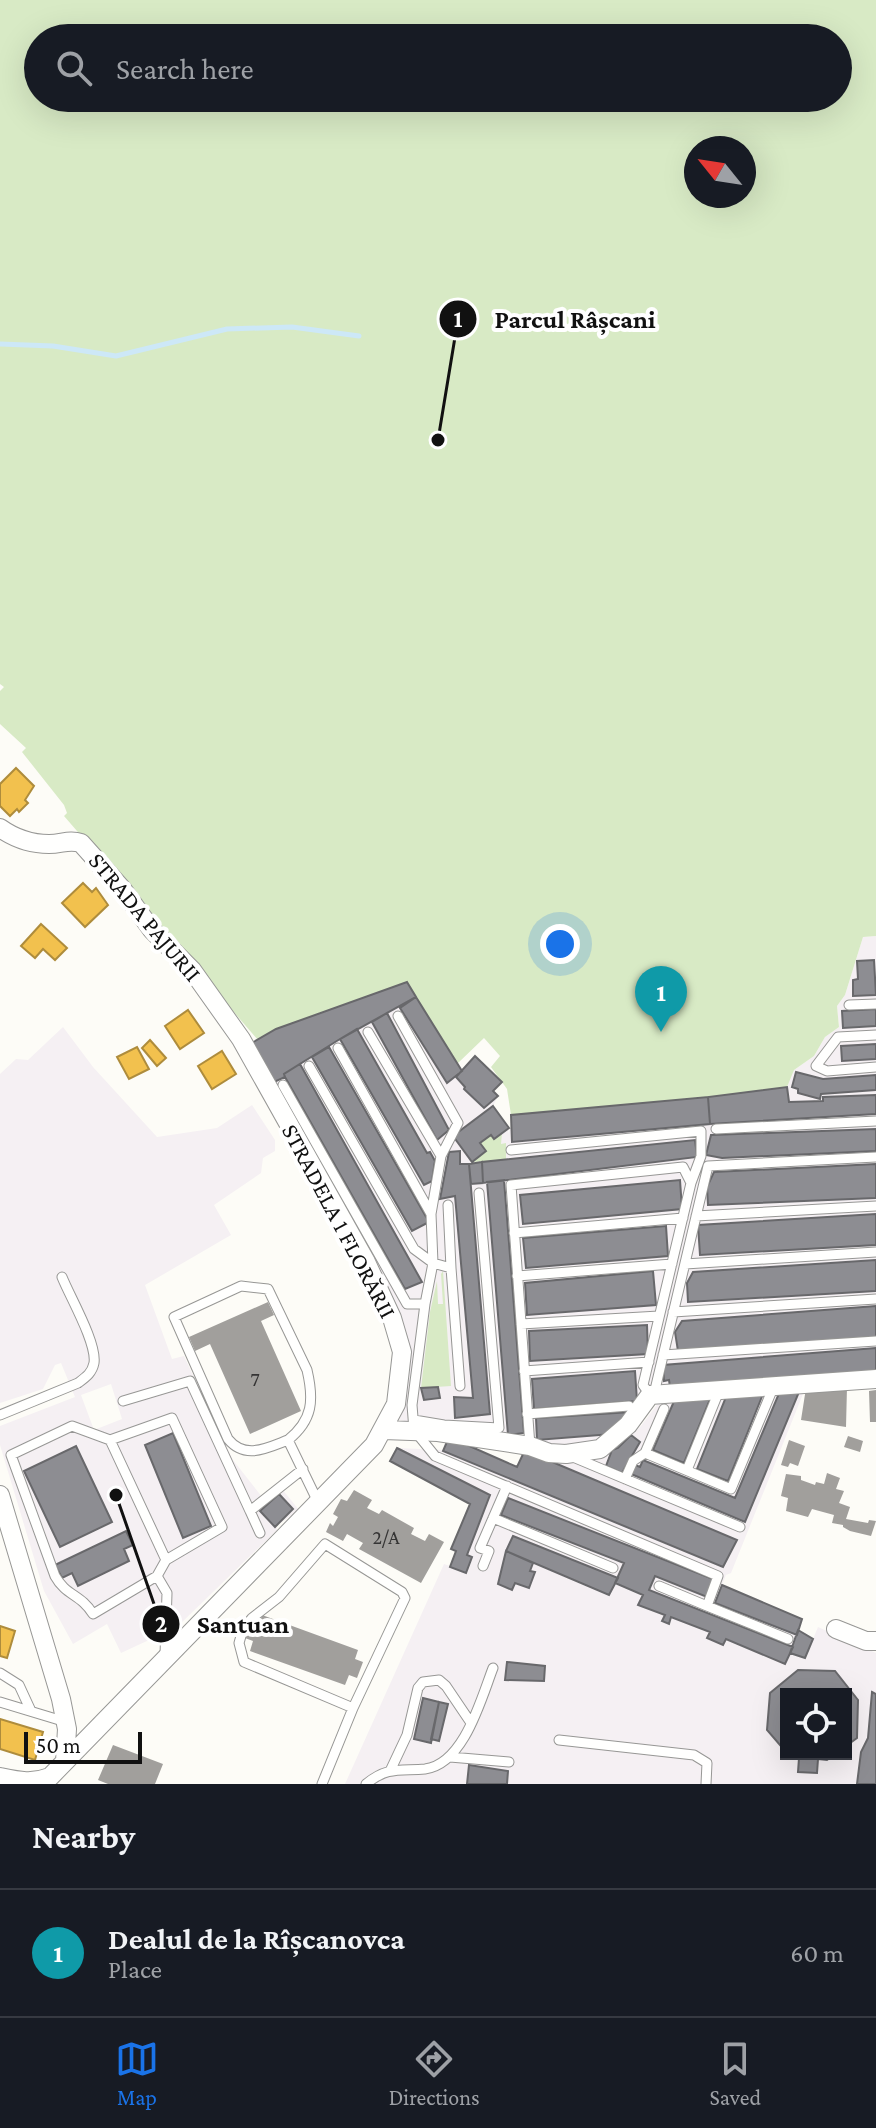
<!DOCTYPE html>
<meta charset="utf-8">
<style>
body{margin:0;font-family:"Crimson Pro",serif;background:#242831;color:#f1f3f6}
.controls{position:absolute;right:24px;bottom:24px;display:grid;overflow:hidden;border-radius:0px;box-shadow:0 8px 32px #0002}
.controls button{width:72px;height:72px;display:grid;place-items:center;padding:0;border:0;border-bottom:2px solid #363941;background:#171b24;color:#f1f3f6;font:40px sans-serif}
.compass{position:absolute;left:684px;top:136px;width:72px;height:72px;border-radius:50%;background:#171b24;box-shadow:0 8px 32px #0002;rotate:300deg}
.scale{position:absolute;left:24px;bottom:20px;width:118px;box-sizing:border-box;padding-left:8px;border:4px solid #111;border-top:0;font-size:22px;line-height:28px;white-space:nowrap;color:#111;-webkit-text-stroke:6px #fff;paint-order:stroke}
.you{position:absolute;left:560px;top:944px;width:28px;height:28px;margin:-20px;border:6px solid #fff;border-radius:50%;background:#1a73e8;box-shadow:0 0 0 12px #1a73e833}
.badge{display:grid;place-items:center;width:52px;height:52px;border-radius:50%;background:#1a73e8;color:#fff;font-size:26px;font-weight:700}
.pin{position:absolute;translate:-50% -66px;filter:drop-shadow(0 2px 4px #0008)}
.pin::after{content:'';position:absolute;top:42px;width:28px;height:24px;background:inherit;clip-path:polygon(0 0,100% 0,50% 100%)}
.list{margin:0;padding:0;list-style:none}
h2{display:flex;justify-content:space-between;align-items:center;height:104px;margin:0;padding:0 32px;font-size:34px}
h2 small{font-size:26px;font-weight:400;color:#9ea1a6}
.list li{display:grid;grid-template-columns:52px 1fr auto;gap:24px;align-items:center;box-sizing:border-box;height:128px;padding:0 32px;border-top:2px solid #363941}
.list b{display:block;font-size:30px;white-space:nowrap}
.list p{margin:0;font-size:26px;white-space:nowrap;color:#9ea1a6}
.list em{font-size:26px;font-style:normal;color:#9ea1a6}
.icon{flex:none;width:44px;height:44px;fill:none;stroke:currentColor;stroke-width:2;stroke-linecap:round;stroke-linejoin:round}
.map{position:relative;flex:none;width:876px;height:1784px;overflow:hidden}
.search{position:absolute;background:#171b24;box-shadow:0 8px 32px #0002;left:24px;right:24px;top:24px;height:88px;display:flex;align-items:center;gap:20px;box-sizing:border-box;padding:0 28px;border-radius:44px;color:#9ea1a6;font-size:30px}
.sheet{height:232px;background:#171b24}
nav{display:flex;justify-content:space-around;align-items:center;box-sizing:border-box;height:112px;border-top:2px solid #363941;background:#171b24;font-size:22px;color:#9ea1a6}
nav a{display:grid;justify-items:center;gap:4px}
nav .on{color:#1a73e8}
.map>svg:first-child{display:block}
</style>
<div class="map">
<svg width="876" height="1784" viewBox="0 0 876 1784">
<rect width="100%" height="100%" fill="#fdfcf7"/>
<path fill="#f5f0f3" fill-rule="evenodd" d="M876,936V1371L651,1387L600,1443L544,1445L524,1433L508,1435L398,1420L408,1352L250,1044L407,982L461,1070L475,1056L502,1082L494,1091L498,1096L493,1106L509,1128L508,1134L512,1124L511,1115L708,1097L794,1070L814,1056L825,1037L839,1027L837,1006L845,995L863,937Z
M63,1027L93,1067L157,1137L217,1128L252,1105L275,1140V1151L263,1158L261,1173L214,1205L231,1235L145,1285L172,1359L184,1356L233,1460L262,1497L278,1484L299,1510L276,1526L277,1530L177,1627L121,1653L107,1624L73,1644L44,1591L0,1445V1426L75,1397L61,1363L55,1365L43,1389L0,1403V1074L16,1059L28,1060ZM111,1384L122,1419L94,1430L81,1395Z
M807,1384L731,1573L726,1575L722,1585L802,1619L799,1630L813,1639L818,1627L876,1653V1784H345L444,1564L450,1566L456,1551L451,1549L470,1504L390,1461L397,1448L443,1450L449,1437L516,1467L524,1452L618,1448L641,1426L659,1402ZM786,1694H846V1754H786Z"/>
<path fill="#d8eac5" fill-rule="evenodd" d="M0,0H876V936L863,937L845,995L837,1006L839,1027L825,1037L814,1056L794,1070L787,1087L708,1097L511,1115L507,1089L491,1067L500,1056L484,1038L457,1064L406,982L258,1040L64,816L67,813L64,805L22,752L26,748L0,724V691L4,687L0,684ZM38,38H838V98H38ZM696,148H744V196H696Z
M502,1133L501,1144L506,1143V1160L472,1162L486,1151L480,1143L491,1135L494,1139Z
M443,1271L451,1386L421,1388L430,1312L437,1281L438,1304H443L441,1274Z"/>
<path fill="#f2c14e" stroke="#ae8c3c" stroke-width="2" d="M16,768L34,786L25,800L28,803L19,812L17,809L10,816L0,806V784Z
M83,883L92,892L96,888L108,905L85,927L62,903Z
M41,924L67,948L55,960L43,949L35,958L21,946Z
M188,1010L204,1033L180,1049L165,1026Z
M150,1040L166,1058L157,1066L142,1048Z
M137,1047L149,1069L129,1079L117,1057Z
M222,1051L236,1074L212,1089L198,1066Z
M0,1626L15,1631L7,1658L0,1656Z
M0,1719L43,1732L35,1760L0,1749Z"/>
<path fill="#8d8d92" stroke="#68686b" stroke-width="2" d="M874,960L876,995L853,996V980L858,979L857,961Z
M407,982L416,997L340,1039L284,1074L285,1077L272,1083L250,1044L276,1029Z
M416,997L462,1071L447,1083L400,1008Z
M876,1009V1026L843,1028L842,1011Z
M387,1013L449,1130L437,1140L372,1022Z
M357,1029L427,1153L430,1152L435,1161L432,1181L424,1185L340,1039Z
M876,1044V1059L842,1061L841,1046Z
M329,1047L429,1222L412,1231L312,1057Z
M475,1056L502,1082L493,1091L498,1096L484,1108L464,1089L465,1087L456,1077Z
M300,1064L422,1282L405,1289L285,1077L284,1074Z
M796,1072L823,1079L876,1075V1090L821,1094L820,1099L798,1093V1089L792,1087Z
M787,1087L789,1102L823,1101V1097L876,1095V1114L710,1124L708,1097Z
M708,1097L710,1124L512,1142L511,1115Z
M493,1106L509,1128L494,1139L491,1135L480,1143L486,1151L472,1162L453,1136Z
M876,1129V1151L722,1158L706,1155L711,1135Z
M695,1140L697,1157L483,1183L482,1162Z
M460,1151V1164H469L490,1414L455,1418L454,1397L473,1398L455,1196L440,1199L449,1152Z
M482,1162L483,1183L471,1184L469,1164Z
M876,1164V1198L708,1205L707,1187L714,1172Z
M504,1180L524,1433L508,1435L487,1182Z
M680,1180L682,1209L523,1224L520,1195Z
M876,1214V1245L700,1255L698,1225Z
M666,1226L668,1256L526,1268L523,1238Z
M876,1260V1291L688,1302L687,1283L693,1272Z
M653,1271L656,1305L527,1315L525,1283Z
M876,1306V1337L678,1351L675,1332L682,1321Z
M647,1325L648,1354L530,1361L529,1331Z
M876,1348V1371L670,1387L669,1380L664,1381L663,1365Z
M635,1371L637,1401L534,1409L532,1379Z
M438,1387L440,1398L424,1400L421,1388Z
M780,1391L799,1392L745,1522L631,1474L635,1465L640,1467L643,1460L735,1498Z
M763,1394L728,1481L697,1469L726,1397Z
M711,1397L684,1463L653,1450L675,1399Z
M632,1412L612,1434L537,1440L536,1418Z
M173,1433L211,1526L183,1538L145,1445Z
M631,1435L640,1442L622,1473L606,1466L612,1450L618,1448Z
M449,1437L517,1467L524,1452L550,1461L737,1540L723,1567L443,1451Z
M76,1446L112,1522L60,1547L24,1471Z
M397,1448L490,1495L467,1555L472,1557L466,1573L450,1567L456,1551L451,1549L470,1504L390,1461Z
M279,1494L293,1509L275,1527L260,1511Z
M508,1498L713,1579L707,1597L655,1576L649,1590L793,1647L785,1664L726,1639L723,1645L707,1638L710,1632L671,1617L669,1624L662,1621L665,1615L638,1605L643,1595L615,1583L624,1563L501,1515Z
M126,1531L133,1545L124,1549L129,1561L78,1586L72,1573L62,1578L55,1565Z
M513,1536L618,1578L609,1595L506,1551Z
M506,1551L533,1563L530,1571L535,1572L529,1588L515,1583L512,1590L498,1584Z
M722,1585L802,1619L797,1635L715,1603Z
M798,1630L813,1639L805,1658L790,1653Z
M507,1662L545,1666L544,1681L505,1680Z
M798,1670L835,1671L858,1700L857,1738L846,1746V1694H786V1752L767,1730L770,1693Z
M872,1692L876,1694V1784H857L861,1752L868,1738Z
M423,1698L439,1702L431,1743L414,1739Z
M439,1702L448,1704L439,1741L431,1739Z
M787,1754H835L827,1760L818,1759L817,1773L798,1772L799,1758H790Z
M469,1765L508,1771L507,1784H467Z"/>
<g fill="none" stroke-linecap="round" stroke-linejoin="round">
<path stroke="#cde8f7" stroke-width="5" d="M0,344L53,346L116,356L227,329L292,327L359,336"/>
</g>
<path fill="#a19f9c" d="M268,1302L274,1315L261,1321L301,1411L250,1434L210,1344L195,1351L189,1337Z
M847,1387L846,1427L801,1420L806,1388Z
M876,1390V1422H870L869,1391Z
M848,1436L863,1441L860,1452L844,1447Z
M789,1440L805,1446L798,1466L790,1463L788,1467L781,1465Z
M827,1473L840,1478L836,1489L844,1491L839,1503L850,1507L846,1519L868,1523L869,1520L876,1521L871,1536L850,1531L843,1527V1525L832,1523L834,1515L812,1509L808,1517L786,1511L788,1498L781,1496L786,1474L801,1476V1480L815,1485L816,1482L824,1484Z
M354,1490L372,1500L367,1508L379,1514L382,1510L414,1528L411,1534L425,1541L429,1534L444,1542L421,1583L359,1549L363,1543L347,1534L343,1541L326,1532L330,1523L333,1526L338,1517L333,1514L341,1499L347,1501Z
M262,1615L358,1650L355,1659L363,1662L357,1678L349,1675L345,1685L250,1651L253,1641L245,1638L251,1623L259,1625Z
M113,1745L163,1764L155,1784H108L98,1780Z"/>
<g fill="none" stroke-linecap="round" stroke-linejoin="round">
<g stroke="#979795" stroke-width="11">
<path id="lane" d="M849,1005L876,1004
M398,1016L458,1123L441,1156L431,1214L433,1263L425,1304L412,1405L414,1430L435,1456L718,1576L707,1606L788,1639
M368,1032L441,1156
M876,1035L838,1037L816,1066L827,1071L876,1067
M338,1048L431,1214
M309,1066L414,1249L433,1263L451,1268L460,1386
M283,1085L407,1304H425
M716,1129L876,1121
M511,1150L701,1131V1156L691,1183L683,1167L511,1185L530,1446
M448,1205L451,1268
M696,1216L876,1206
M514,1233L683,1218
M685,1264L876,1252
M517,1276L672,1264
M673,1312L876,1299
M521,1324L659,1316
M663,1355L876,1341
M524,1371L649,1362
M654,1394L708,1166L876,1157
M650,1395L643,1385L691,1183
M123,1401L190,1381L250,1511L303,1469
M664,1409L645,1453L731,1489L773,1388
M527,1414L629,1406
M0,1415L78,1383C86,1377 92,1373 94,1363C97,1343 70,1297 62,1277
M414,1420L444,1425L499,1428L479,1193
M110,1440L172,1418L222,1527L166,1560
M288,1440C267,1448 245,1460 228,1439L174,1317L241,1286L268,1289L307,1370C314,1400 313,1420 288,1440L319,1504
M573,1457L740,1527
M687,1470L719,1391
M625,1479L633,1461L645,1453
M250,1511L260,1533
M493,1518L613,1568
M483,1566L489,1551L480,1548L507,1486
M157,1576L93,1614C81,1594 66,1596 55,1576L11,1455L72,1426L110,1440L166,1560L157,1576L167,1593L165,1655
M659,1586L707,1606
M0,1673L19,1685L31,1711
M0,1702L66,1722
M559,1740L694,1755L707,1763L706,1784
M450,1757L509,1762
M391,1769L407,1735L418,1688L423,1682L439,1680L446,1686L471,1723
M322,1784L353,1708L405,1598L402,1592L325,1544L279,1597L252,1618L243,1629L239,1643L244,1662L353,1708
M366,1784C388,1766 400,1771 425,1769C464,1764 481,1699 493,1668"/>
</g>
<g stroke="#979795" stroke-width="20">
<path id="street" d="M0,828C14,838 32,844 49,844C62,844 69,839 81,843L123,890L152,930L192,970L241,1039L366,1262L392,1318L402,1352L396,1404L374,1445L50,1777C32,1784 19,1781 0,1777
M384,1430L438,1432L530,1446L549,1453L566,1454L600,1449L628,1425L650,1395L876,1379
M0,1495L61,1699L67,1729L65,1761
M836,1629L866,1641H876"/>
</g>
<use href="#lane" stroke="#fffffe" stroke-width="9"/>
<use href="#street" stroke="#fffffe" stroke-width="18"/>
</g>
<g text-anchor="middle" stroke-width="8" stroke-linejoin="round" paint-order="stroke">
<g font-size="20" fill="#353434">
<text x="255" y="1386">7</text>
<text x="386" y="1544">2/A</text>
</g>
<g font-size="24" fill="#111" stroke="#fff">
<text transform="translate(145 917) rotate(50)" y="8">STRADA PAJURII</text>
<text transform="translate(339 1221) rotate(62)" y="8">STRADELA 1 FLORĂRII</text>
</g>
</g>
<path fill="none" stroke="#111" stroke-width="3" d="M438 440L458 319M116 1495L161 1624"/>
<g fill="#111" stroke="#fff" stroke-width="3">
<circle cx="438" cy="440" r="8"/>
<circle cx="116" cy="1495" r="8"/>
<circle cx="458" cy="319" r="20"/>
<circle cx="161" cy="1624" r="20"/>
</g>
<g font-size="24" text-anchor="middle" font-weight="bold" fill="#fff">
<text x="458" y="327">1</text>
<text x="161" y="1632">2</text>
</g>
<g font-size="26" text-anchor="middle" font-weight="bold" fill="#111" stroke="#fff" stroke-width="8" stroke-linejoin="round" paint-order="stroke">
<text x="575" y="328">Parcul Râșcani</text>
<text x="243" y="1633">Santuan</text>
</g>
</svg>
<div class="controls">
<button><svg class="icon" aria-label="locate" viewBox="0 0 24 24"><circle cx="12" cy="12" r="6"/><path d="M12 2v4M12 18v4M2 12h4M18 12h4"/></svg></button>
</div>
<svg class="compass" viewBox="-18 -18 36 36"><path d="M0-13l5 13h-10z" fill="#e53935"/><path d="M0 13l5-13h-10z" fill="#9ea1a6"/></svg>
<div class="scale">50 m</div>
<div class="you"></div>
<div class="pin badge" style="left:661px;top:1032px;background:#0f9aa8">1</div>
<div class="search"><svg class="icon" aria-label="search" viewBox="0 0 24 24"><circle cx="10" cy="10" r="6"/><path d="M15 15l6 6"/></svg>Search here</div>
</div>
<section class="sheet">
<h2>Nearby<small></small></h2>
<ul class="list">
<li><span class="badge" style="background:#0f9aa8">1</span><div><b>Dealul de la Rîșcanovca</b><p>Place</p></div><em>60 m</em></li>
</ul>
</section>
<nav>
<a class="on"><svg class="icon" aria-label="map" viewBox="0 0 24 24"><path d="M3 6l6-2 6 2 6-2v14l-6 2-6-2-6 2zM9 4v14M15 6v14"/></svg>Map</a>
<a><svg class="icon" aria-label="directions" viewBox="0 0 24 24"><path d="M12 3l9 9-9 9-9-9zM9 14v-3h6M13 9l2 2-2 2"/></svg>Directions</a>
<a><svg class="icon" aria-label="saved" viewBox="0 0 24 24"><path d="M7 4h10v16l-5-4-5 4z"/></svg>Saved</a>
</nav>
